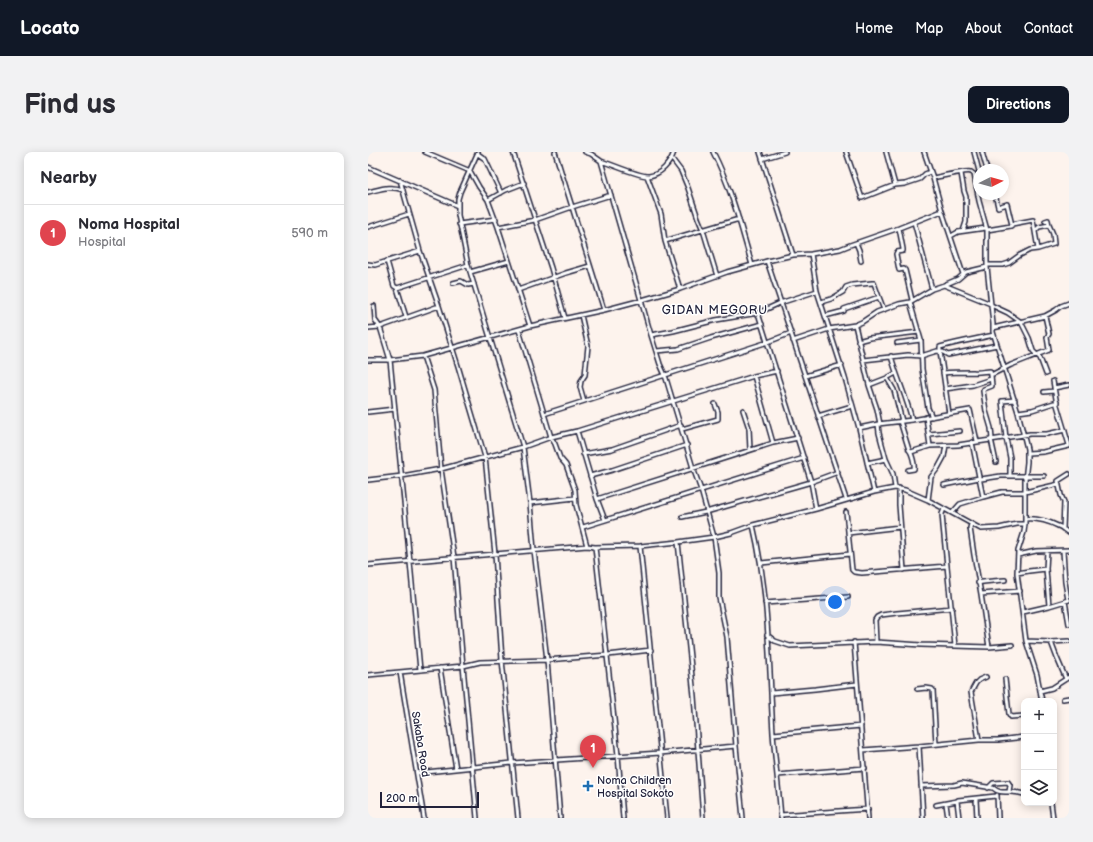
<!DOCTYPE html>
<meta charset="utf-8">
<style>
body{margin:0;font-family:"Balsamiq Sans",sans-serif;background:#f2f2f3;color:#2b2b33}
.controls{position:absolute;right:12px;bottom:12px;display:grid;overflow:hidden;border-radius:8px;box-shadow:0 2px 10px #0003}
.controls button{width:36px;height:36px;display:grid;place-items:center;padding:0;border:0;border-bottom:1px solid #e1e1e2;background:#fff;color:#2b2b33;font:20px sans-serif}
.compass{position:absolute;left:605px;top:12px;width:36px;height:36px;border-radius:50%;background:#fff;box-shadow:0 2px 10px #0003;rotate:84deg}
.scale{position:absolute;left:12px;bottom:10px;width:99px;box-sizing:border-box;padding-left:4px;border:2px solid #22223b;border-top:0;font-size:11px;line-height:14px;white-space:nowrap;color:#22223b;-webkit-text-stroke:3px #fff;paint-order:stroke}
.you{position:absolute;left:467px;top:450px;width:14px;height:14px;margin:-10px;border:3px solid #fff;border-radius:50%;background:#1a73e8;box-shadow:0 0 0 6px #1a73e833}
.badge{display:grid;place-items:center;width:26px;height:26px;border-radius:50%;background:#111827;color:#fff;font-size:13px;font-weight:700}
.pin{position:absolute;translate:-50% -33px;filter:drop-shadow(0 1px 2px #0008)}
.pin::after{content:'';position:absolute;top:21px;width:14px;height:12px;background:inherit;clip-path:polygon(0 0,100% 0,50% 100%)}
.list{margin:0;padding:0;list-style:none}
h2{display:flex;justify-content:space-between;align-items:center;height:52px;margin:0;padding:0 16px;font-size:17px}
h2 small{font-size:13px;font-weight:400;color:#7c7c81}
.list li{display:grid;grid-template-columns:26px 1fr auto;gap:12px;align-items:center;box-sizing:border-box;height:56px;padding:0 16px;border-top:1px solid #e1e1e2}
.list b{display:block;font-size:15px;white-space:nowrap}
.list p{margin:0;font-size:13px;white-space:nowrap;color:#7c7c81}
.list em{font-size:13px;font-style:normal;color:#7c7c81}
.icon{flex:none;width:22px;height:22px;fill:none;stroke:currentColor;stroke-width:2;stroke-linecap:round;stroke-linejoin:round}
.map{position:relative;flex:none;width:701px;height:666px;overflow:hidden;border-radius:8px}
header{display:flex;align-items:center;gap:24px;box-sizing:border-box;height:56px;padding:0 20px;background:#111827;color:#fff}
header strong{font-size:19px}
nav{display:flex;gap:22px;margin-inline-start:auto;font-size:14px}
.intro{display:flex;align-items:center;justify-content:space-between;box-sizing:border-box;height:96px;padding:0 24px}
h1{margin:0;font-size:28px}
.button{padding:10px 18px;border-radius:8px;background:#111827;color:#fff;font-size:14px;font-weight:700}
main{display:flex;gap:24px;padding:0 24px}
aside{flex:1;background:#fff;border-radius:8px;box-shadow:0 2px 10px #0003}
.map>svg:first-child{display:block}
</style>
<header>
<strong>Locato</strong>
<nav><a>Home</a><a>Map</a><a>About</a><a>Contact</a></nav>
</header>
<div class="intro"><h1>Find us</h1><a class="button">Directions</a></div>
<main>
<aside>
<h2>Nearby<small></small></h2>
<ul class="list">
<li><span class="badge" style="background:#e0444e">1</span><div><b>Noma Hospital</b><p>Hospital</p></div><em>590 m</em></li>
</ul>
</aside>
<div class="map">
<svg width="701" height="666" viewBox="0 0 701 666">
<rect width="100%" height="100%" fill="#fdf3ed"/>
<filter id="ink" filterUnits="userSpaceOnUse"><feTurbulence type="fractalNoise" baseFrequency=".025" numOctaves="2"/><feDisplacementMap in="SourceGraphic" scale="8" xChannelSelector="R" yChannelSelector="G"/><feConvolveMatrix kernelMatrix="1 2 1 2 8 2 1 2 1" color-interpolation-filters="sRGB"/></filter>
<g filter="url(#ink)">
<g fill="none" stroke-linecap="round" stroke-linejoin="round">
<g stroke="#22223b" stroke-width="6">
<path id="minor" d="M57,0L102,19L111,35L120,48L130,75L162,174
M110,0L92,40L90,47V63L100,113L155,295L162,351L166,398L179,508L192,666
M145,0L183,116L197,166
M187,0L236,158
M217,0L223,2L233,9L283,183L292,212L297,223L325,316L333,338L346,385L351,421V446L359,485L368,594L375,666
M345,0C363,35 373,75 384,113
M392,0L425,103
M478,0L494,46L527,33L537,32L552,27L557,22L562,20
M518,0L527,33
M606,0L611,19
M614,0L619,18
M110,2L117,7L133,41
M304,7L313,19L320,36L330,66L335,78L349,124
M394,7L417,0
M233,9C243,12 272,25 281,24C293,22 302,12 306,0
M0,15L90,54
M593,21L596,39L598,45V70L595,79
M279,24L293,62L297,89L312,137
M565,26C571,25 599,18 603,20C604,20 605,22 606,22L611,49L619,78V115L625,172V180L650,260L659,297V310L657,328V372L656,380L650,399L649,421L658,489L669,523L674,549
M32,28L52,99L71,154L90,214L117,305L127,402L134,508L150,666
M0,40C13,37 22,33 35,38
M120,48L138,38L156,31
M574,59L595,122
M546,70L564,137
M91,72L128,67
M644,72L665,68L670,97L686,92L685,82L681,73
M0,75L41,62
M130,75L167,68L204,55L243,43
M531,76L535,97V99L529,100L528,102L531,118L536,117L537,118L544,148
M619,78L643,74L644,73L639,52L630,55L627,42
M668,78L671,75L681,73L680,68L677,69
M583,84L590,80L618,76
M297,89L371,67
M488,91L491,98L493,109
M443,102L449,139L477,226L491,276L506,340
M19,109L26,134L29,136L38,165
M399,109L478,347
M0,112L7,113L52,99
M619,113H635L641,111L652,103L662,98L670,97
M102,120L141,109
M85,131L93,129L100,133L106,132
M576,133L623,152
M29,136L100,113
M150,138L198,121L222,114
M453,150L463,147L475,140L478,135L484,133L504,131H506L511,145L516,158
M542,150L553,188L554,217L560,256L564,265
M623,153L640,161L653,170L661,186L665,199L672,206L678,222
M6,154L7,168L12,175L22,208L42,410L52,518
M390,161L412,151L449,139
M213,163L220,194L217,223L213,229L212,235L216,249
M457,164L476,159V157L511,145
M487,173L501,233L509,257L512,272
M0,176L12,175L71,154
M625,176L677,164L688,158L693,154L701,151
M151,178L183,285L187,292L192,306L198,313L207,338L208,353L219,394
M283,183L305,179L348,168L390,161L443,330L448,357
M425,189L461,177L487,173L494,170L509,160L531,152L542,150L564,137L576,133L590,127L598,120L619,115
M490,189L501,186L551,180
M529,191L553,188
M288,199L310,197L343,186L394,172
M55,204L66,238L73,317L86,405L95,514L109,666
M523,204C529,226 539,246 544,268
M0,208H22L55,204L162,174L236,158L274,148L312,137L359,120L399,109L425,103L443,102L472,97L482,93L531,76L574,59L565,26L556,0
M495,208L540,203L553,204L569,199L575,200L580,203L629,193
M575,221C585,220 595,220 605,220C611,221 617,219 622,219L623,223L624,234L616,237L615,239L618,259L623,276L624,287
M623,223L643,213L681,198L679,185L681,182L677,164
M386,224L405,291
M437,224L474,213
M519,226L526,238L534,269
M685,229L689,253L701,293
M501,233L519,226L528,221
M686,236L701,233
M577,237L605,233L623,227
M676,240L686,239
M375,258L381,276L382,298
M0,260L27,257
M650,260L664,258L689,250
M176,262L400,190L423,181
M581,262L572,199V195C590,190 608,187 626,183
M450,264L484,254
M558,265L562,294
M532,269L541,298C544,301 547,313 546,317L540,318
M510,272L511,281L518,307L525,322L527,336
M491,276L510,272L544,268L602,258L609,289
M314,277L350,267V260L347,252
M209,279L229,347L237,368
M561,282L592,279
M623,287L628,310
M604,290L615,345
M543,300L562,294L590,293L662,282H679L697,278
M660,301L675,300L701,294
M215,302L244,297L313,273
M499,311L518,307
M222,324L244,318L319,293
M642,324V306L638,286L634,249L647,248
M0,328L34,324L73,317L155,295L183,285L209,279L386,224L409,219
M576,333L611,326L613,327L633,324H676
M531,336V353L536,418
M229,347L405,291L430,286
M560,348L563,325L570,316L576,305L578,293
M162,351L207,346
M576,357L574,362L575,374L587,494
M478,360L484,418L486,420L494,421L579,414
M584,361L592,352L615,345L634,340H657L691,332
M314,365L338,360L443,330L470,320
M657,367C668,366 680,369 690,374C694,375 697,379 701,381
M603,372L602,376L606,403L613,442L621,495
M385,373C401,440 401,512 405,581C407,609 411,638 413,666
M215,375L436,306
M695,377L696,350L693,343L690,329L701,322
M480,381L532,375
M310,390L326,544L335,666
M272,394L299,666
M227,395L250,603L255,666
M679,399L678,417L681,454
M695,399L697,430L700,448
M650,403L668,399L701,398
M393,411L482,402
M0,413L219,394L227,395L272,394L310,390L346,385L363,381L385,373L448,357L506,340L527,336L537,338L560,348L613,377L631,376L649,372H657
M649,421L661,419L678,417
M610,431C619,429 628,429 637,428
M613,442L652,439
M697,449L701,472
M397,451L480,445
M655,460L681,454L701,448
M399,483L407,489L422,494L508,490L553,493L621,495L644,493
M658,489L683,490L701,489
M486,490L500,666
M508,490L507,468L509,465L513,463L529,461L584,456
M683,490L689,506L698,527
M72,516L88,617
M32,520L56,666
M0,523L95,514L112,510L179,508L240,503L283,498
M637,527L641,562L643,565L656,564
M549,537L558,536L564,537L565,538L568,592
M672,539L684,536L701,525
M403,541L447,537L489,532
M695,547L701,546
M405,582L493,574
M611,588L603,540L608,531L611,528L618,525
M551,594L555,666
M495,598L551,594L611,588H630L656,585
M49,621L144,611L292,601L368,594
M409,623L497,616
M553,634L586,633L594,631L625,636C631,641 635,640 642,640C646,640 652,641 656,642
M620,636L625,631L640,630L642,633L641,640
M629,643L630,666
M608,647L609,666
M589,649L591,666
M683,651L685,666
M578,652L580,666
M568,653L589,649L590,648L628,644
M412,663L500,657"/>
</g>
<use href="#minor" stroke="#fff" stroke-width="3"/>
</g>
</g>
<path fill="#1f6fb2" stroke="#fff" stroke-width="1.5" d="M218 628h4v4h4v4h-4v4h-4v-4h-4v-4h4z"/>
<g text-anchor="middle" stroke-width="3" stroke-linejoin="round" paint-order="stroke">
<g font-size="11" fill="#22223b" stroke="#fff">
<text transform="translate(53 592) rotate(81)" y="4">Sakaba Road</text>
</g>
<g font-size="11" fill="#22223b" stroke="#fff" text-anchor="start">
<text x="229" y="632">Noma Children<tspan x="229" dy="13">Hospital Sokoto</tspan></text>
</g>
<g font-size="12" letter-spacing="1" fill="#22223b" stroke="#fff">
<text x="347" y="162">GIDAN MEGORU</text>
</g>
</g>
</svg>
<div class="controls">
<button>+</button>
<button>−</button>
<button><svg class="icon" aria-label="layers" viewBox="0 0 24 24"><path d="M12 4l9 5-9 5-9-5zM3 14l9 5 9-5"/></svg></button>
</div>
<svg class="compass" viewBox="-18 -18 36 36"><path d="M0-13l5 13h-10z" fill="#e53935"/><path d="M0 13l5-13h-10z" fill="#7c7c81"/></svg>
<div class="scale">200 m</div>
<div class="you"></div>
<div class="pin badge" style="left:225px;top:616px;background:#e0444e">1</div>
</div>
</main>
